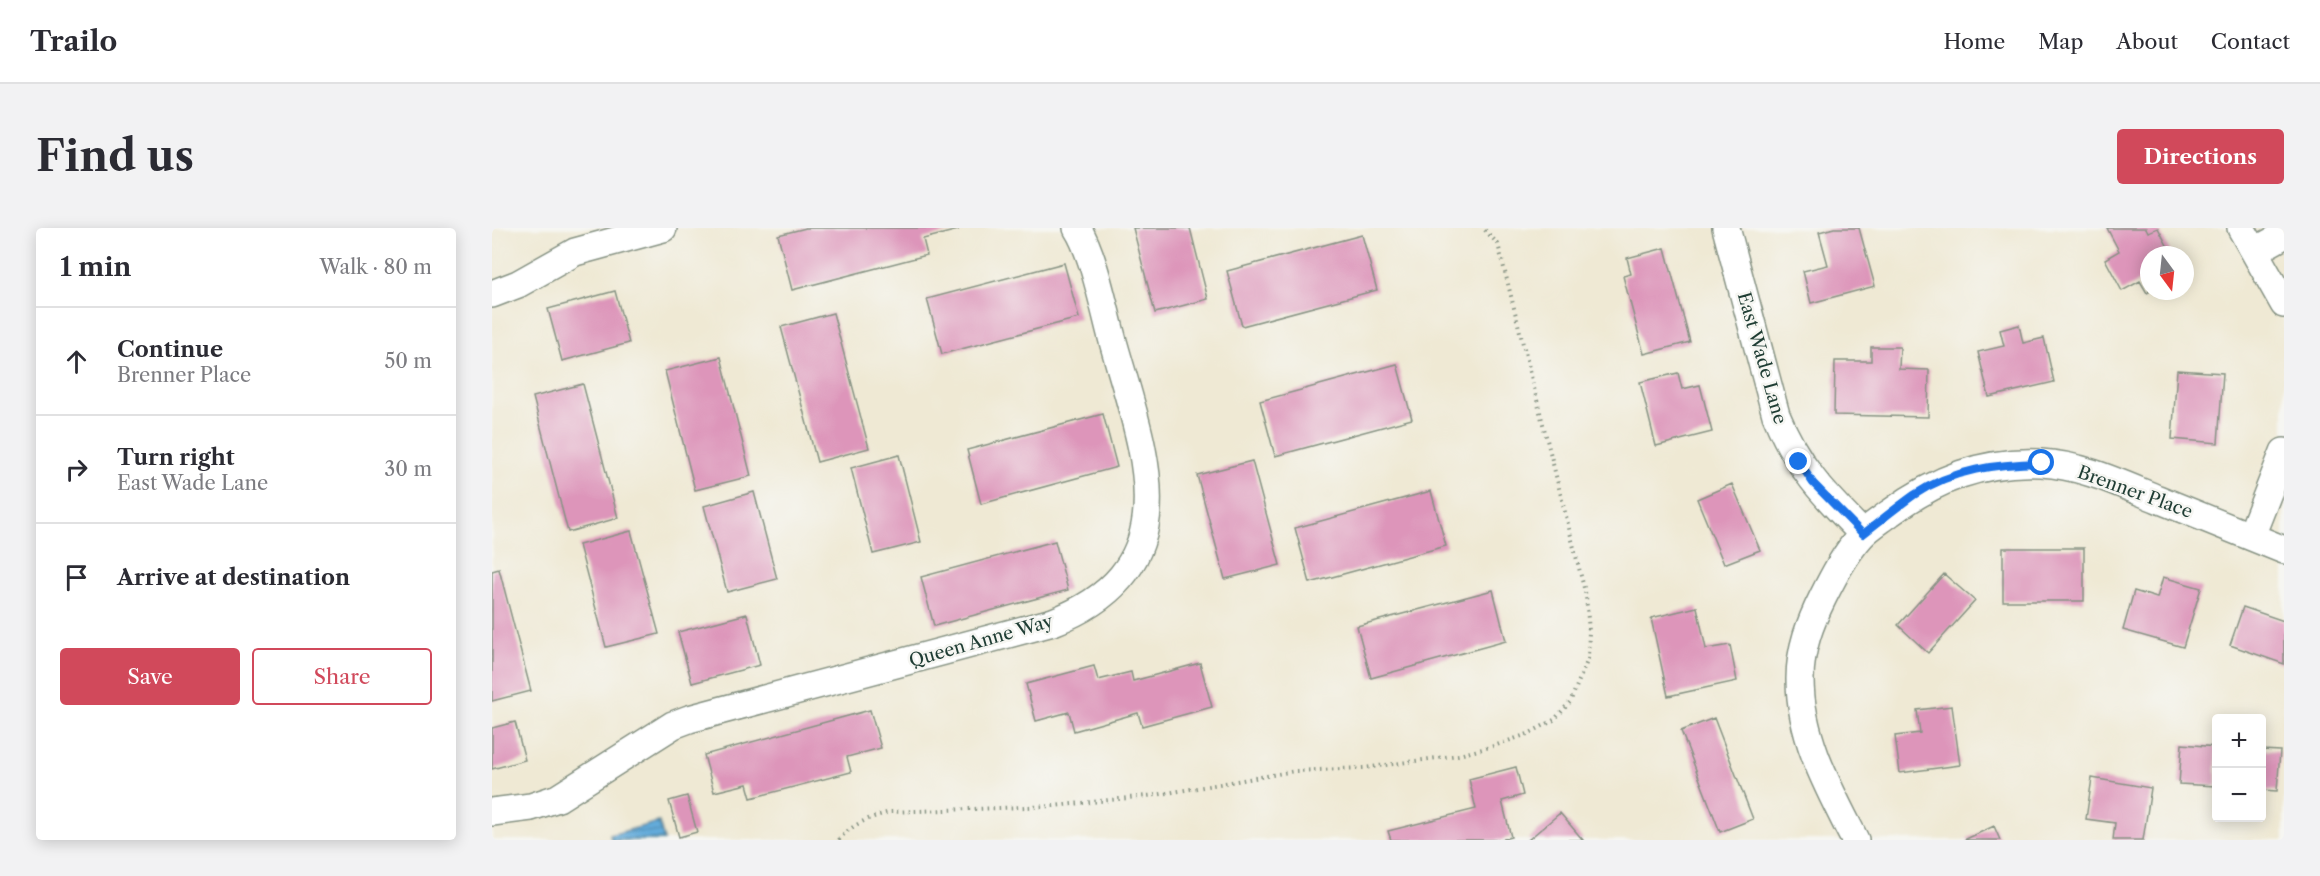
<!DOCTYPE html>
<meta charset="utf-8">
<style>
body{margin:0;font-family:"Libre Caslon Text",serif;background:#f2f2f3;color:#2b2b33}
.controls{position:absolute;right:18px;bottom:18px;display:grid;overflow:hidden;border-radius:6px;box-shadow:0 3px 15px #0003}
.controls button{width:54px;height:54px;display:grid;place-items:center;padding:0;border:0;border-bottom:2px solid #e1e1e2;background:#fff;color:#2b2b33;font:30px sans-serif}
.compass{position:absolute;left:1648px;top:18px;width:54px;height:54px;border-radius:50%;background:#fff;box-shadow:0 3px 15px #0003;rotate:165deg}
.stop{position:absolute;width:18px;height:18px;margin:-14px;border:4px solid #1a73e8;border-radius:50%;background:#fff}
.stop.end{background:#1a73e8;border-color:#fff;box-shadow:0 2px 6px #0008}
.list{margin:0;padding:0;list-style:none}
h2{display:flex;justify-content:space-between;align-items:center;height:78px;margin:0;padding:0 24px;font-size:26px}
h2 small{font-size:20px;font-weight:400;color:#7c7c81}
.list li{display:grid;grid-template-columns:39px 1fr auto;gap:18px;align-items:center;box-sizing:border-box;height:108px;padding:0 24px;border-top:2px solid #e1e1e2}
.list b{display:block;font-size:22px;white-space:nowrap}
.list p{margin:0;font-size:20px;white-space:nowrap;color:#7c7c81}
.list em{font-size:20px;font-style:normal;color:#7c7c81}
.actions{display:flex;gap:12px;padding:18px 24px}
.actions a{flex:1;padding:14px 0;border:2px solid #d1495b;border-radius:6px;text-align:center;font-size:21px;color:#d1495b}
.actions .main{background:#d1495b;color:#fff}
.icon{flex:none;width:33px;height:33px;fill:none;stroke:currentColor;stroke-width:2;stroke-linecap:round;stroke-linejoin:round}
.map{position:relative;flex:none;width:1792px;height:612px;overflow:hidden;border-radius:6px}
header{display:flex;align-items:center;gap:36px;box-sizing:border-box;height:84px;padding:0 30px;background:#fff;border-bottom:2px solid #e1e1e2}
header strong{font-size:28px}
nav{display:flex;gap:33px;margin-inline-start:auto;font-size:21px}
.intro{display:flex;align-items:center;justify-content:space-between;box-sizing:border-box;height:144px;padding:0 36px}
h1{margin:0;font-size:42px}
.button{padding:15px 27px;border-radius:6px;background:#d1495b;color:#fff;font-size:21px;font-weight:700}
main{display:flex;gap:36px;padding:0 36px}
aside{flex:1;background:#fff;border-radius:6px;box-shadow:0 3px 15px #0003}
.map>svg:first-child{display:block}
</style>
<header>
<strong>Trailo</strong>
<nav><a>Home</a><a>Map</a><a>About</a><a>Contact</a></nav>
</header>
<div class="intro"><h1>Find us</h1><a class="button">Directions</a></div>
<main>
<aside>
<h2>1 min<small>Walk · 80 m</small></h2>
<ul class="list">
<li><svg class="icon" aria-label="ahead" viewBox="0 0 24 24"><path d="M12 20V5M6 11l6-6 6 6"/></svg><div><b>Continue</b><p>Brenner Place</p></div><em>50 m</em></li>
<li><svg class="icon" aria-label="right" viewBox="0 0 24 24"><path d="M7 20v-9h11M14 6l5 5-5 5"/></svg><div><b>Turn right</b><p>East Wade Lane</p></div><em>30 m</em></li>
<li><svg class="icon" aria-label="arrive" viewBox="0 0 24 24"><path d="M6 21V4h12l-3 4 3 4H6"/></svg><div><b>Arrive at destination</b></div></li>
</ul>
<div class="actions"><a class="main">Save</a><a>Share</a></div>
</aside>
<div class="map">
<svg width="1792" height="612" viewBox="0 0 1792 612">
<defs>
<pattern id="water-rules" width="6" height="5" patternUnits="userSpaceOnUse" patternTransform="scale(1.5)"><rect width="6" height="5" fill="#64acdb"/><path d="M0 2.5h6" fill="none" stroke="#528db2"/></pattern>
</defs>
<rect width="100%" height="100%" fill="#f6f6f2"/>
<filter id="ink" filterUnits="userSpaceOnUse"><feTurbulence type="fractalNoise" baseFrequency=".0167" numOctaves="2"/><feDisplacementMap in="SourceGraphic" scale="12" xChannelSelector="R" yChannelSelector="G"/><feConvolveMatrix kernelMatrix="1 2 1 2 8 2 1 2 1" color-interpolation-filters="sRGB"/></filter>
<filter id="wash" filterUnits="userSpaceOnUse"><feTurbulence type="fractalNoise" baseFrequency=".008" numOctaves="4" result="noise"/><feDisplacementMap in="SourceGraphic" scale="24" xChannelSelector="R" yChannelSelector="G"/><feGaussianBlur stdDeviation="1.35" result="paint"/><feColorMatrix in="noise" values="0 0 0 0 0 0 0 0 0 0 0 0 0 0 0 0 0 1.4 0 .05"/><feComposite in="paint" operator="in"/></filter>
<g filter="url(#wash)">
<rect width="100%" height="100%" fill="#efe9d4"/>
<path fill="url(#water-rules)" stroke="#427488" stroke-width="1.5" d="M167,594L172,612H119L118,607Z"/>
<g id="blocks">
<path fill="#dd95ba" d="M314,0H465L466,2L431,11L435,27L300,62L286,7Z
M641,0H698L716,71L663,85Z
M1342,0H1367L1383,58L1319,75L1311,43L1336,37L1327,4Z
M1615,0H1654L1656,4L1666,0L1680,27H1657V64L1655,65L1648,53L1630,63L1613,31L1627,23Z
M870,7L885,62L750,98L735,43Z
M1173,20L1198,114L1152,126L1131,48L1139,46L1135,30Z
M572,35L587,90L450,126L435,71Z
M123,63L137,115L70,133L56,81Z
M341,85L377,220L325,234L289,99Z
M1527,97L1531,115L1552,110L1562,154L1497,169L1486,124L1512,118L1508,102Z
M1379,119H1408L1407,141L1437,142L1436,189L1342,187L1343,133H1379Z
M229,129L259,248L203,262L173,143Z
M905,136L920,191L783,228L768,173Z
M1685,142L1731,145L1726,215L1680,211Z
M1186,145L1190,161L1208,157L1220,204L1164,218L1148,154Z
M91,156L126,290L76,304L41,169Z
M611,186L625,239L489,276L475,222Z
M407,227L429,314L381,326L359,240Z
M760,233L788,337L733,351L705,247Z
M1240,256L1268,322L1232,336L1205,271Z
M939,263L954,318L818,355L803,300Z
M262,264L285,351L235,364L212,278Z
M139,303L167,406L114,419L87,317Z
M563,313L576,362L442,398L429,349Z
M1511,320H1592V373H1511Z
M7,341L39,463L0,473V343Z
M1452,346L1483,373L1436,425L1406,397Z
M1671,349L1709,360L1691,419L1631,402L1642,363L1665,370Z
M1001,362L1014,413L879,450L865,398Z
M1205,379L1214,421L1238,417L1245,453L1176,468L1159,390Z
M1751,379L1792,393V436L1738,417Z
M255,386L268,437L200,455L186,404Z
M708,435L720,479L650,498L646,485L582,503L577,484L544,493L534,456L602,438L606,452L639,444L641,453Z
M1460,478L1468,537L1408,545L1403,508L1428,505L1425,482Z
M378,482L389,520L355,529L359,544L259,570L255,556L222,564L212,527Z
M1222,490L1261,591L1228,604L1189,503Z
M23,494L33,532L0,541V500Z
M1690,516L1724,519V558L1687,556Z
M1770,522L1788,523L1785,563L1770,562Z
M1024,539L1031,567L1010,573L1019,609L1008,612H899L896,603L984,581L977,551Z
M1600,550L1659,560L1651,612H1621L1623,595L1594,591Z
M195,568L205,604L187,609L177,573Z
M1068,585L1091,612H1036Z
M1502,598L1508,612H1472Z"/>
</g>
</g>
<g filter="url(#ink)">
<use href="#blocks" fill-opacity="0" stroke="#879384" stroke-width="1.5"/>
<g fill="none" stroke-linecap="round" stroke-linejoin="round">
<g stroke="#879384" stroke-width="30">
<path id="minor" d="M1234,0L1284,187C1305,239 1332,267 1371,306
M1749,0L1792,76
M1763,23L1792,7
M0,66L26,56L83,24L171,0
M1759,308L1792,224
M0,584L39,579L66,570L181,497L197,491L561,394C700,340 653,227 622,117C613,85 602,26 585,0
M1363,612C1337,561 1308,510 1308,451C1308,421 1318,395 1331,369C1342,347 1353,326 1369,308C1377,299 1389,292 1398,285C1444,251 1491,232 1549,235C1590,237 1629,256 1666,271C1708,288 1750,305 1792,322"/>
</g>
<path stroke="#879384" stroke-width="4" stroke-dasharray="1.5 4.5" stroke-linecap="butt" d="M347,612C359,596 379,589 398,584L562,578L664,567L803,543L872,540L967,527L1002,518L1036,506L1062,492L1078,474L1096,431L1097,403L1094,368L1006,16L991,0"/>
<use href="#minor" stroke="#fff" stroke-width="27"/>
</g>
</g>
<g fill="none" stroke-linecap="round" stroke-linejoin="round" filter="url(#ink)">
<path stroke="#1a73e8" stroke-width="8" d="M1307,234L1321,255L1371,306C1388,293 1405,279 1422,267C1460,241 1506,236 1550,235"/>
</g>
<g text-anchor="middle" stroke-width="5" stroke-linejoin="round" paint-order="stroke">
<g font-size="18" fill="#1f3d34" stroke="#f6f6f2">
<text transform="translate(1270 130) rotate(74)" y="6">East Wade Lane</text>
<text transform="translate(1643 264) rotate(20)" y="6">Brenner Place</text>
<text transform="translate(489 413) rotate(-16)" y="6">Queen Anne Way</text>
</g>
</g>
</svg>
<div class="controls">
<button>+</button>
<button>−</button>
</div>
<svg class="compass" viewBox="-18 -18 36 36"><path d="M0-13l5 13h-10z" fill="#e53935"/><path d="M0 13l5-13h-10z" fill="#7c7c81"/></svg>
<div class="stop" style="left:1550px;top:235px"></div>
<div class="stop end" style="left:1307px;top:234px"></div>
</div>
</main>
